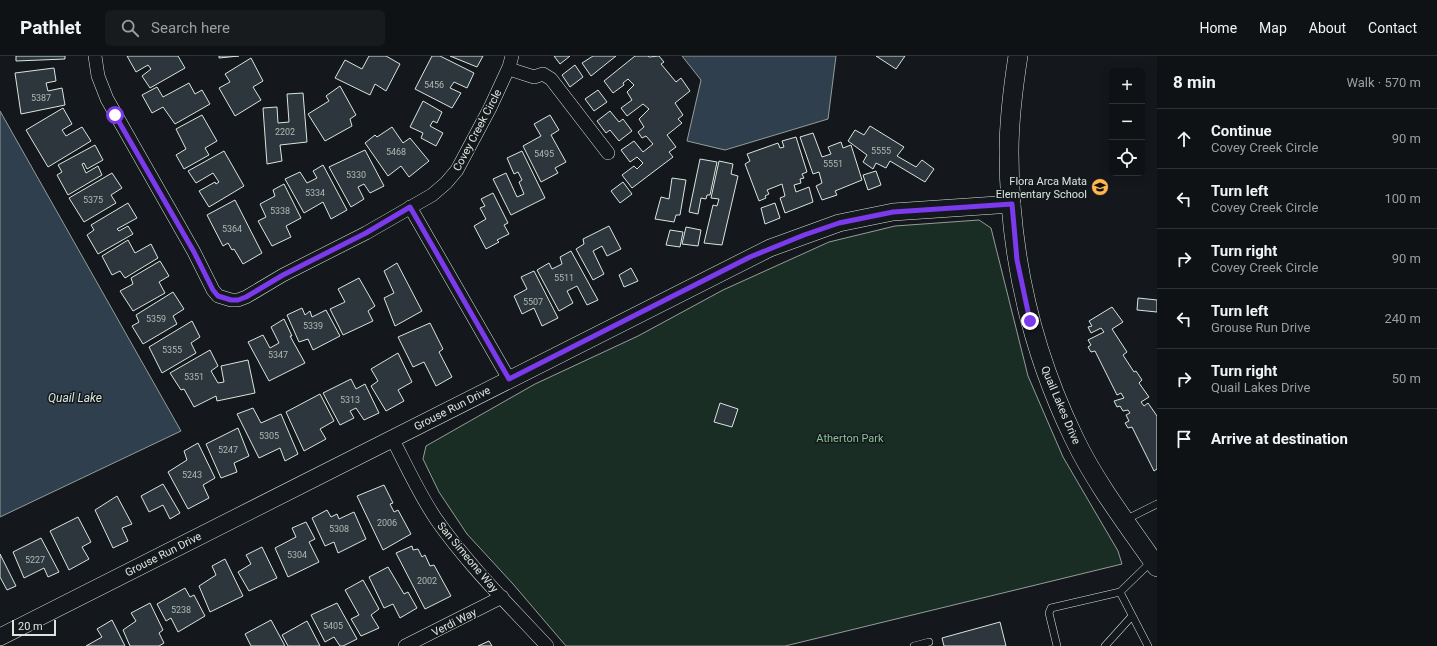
<!DOCTYPE html>
<meta charset="utf-8">
<style>
body{margin:0;font-family:Roboto,sans-serif;background:#181b1e;color:#f1f3f6}
.controls{position:absolute;right:12px;top:12px;display:grid;overflow:hidden;border-radius:6px;box-shadow:0 2px 10px #0003}
.controls button{width:36px;height:36px;display:grid;place-items:center;padding:0;border:0;border-bottom:1px solid #2f3234;background:#0f1215;color:#f1f3f6;font:20px sans-serif}
.scale{position:absolute;left:12px;bottom:10px;width:44px;box-sizing:border-box;padding-left:4px;border:2px solid #d8e6dc;border-top:0;font-size:11px;line-height:14px;white-space:nowrap;color:#d8e6dc;-webkit-text-stroke:3px #14181c;paint-order:stroke}
.stop{position:absolute;width:12px;height:12px;margin:-9px;border:3px solid #7c3aed;border-radius:50%;background:#fff}
.stop.end{background:#7c3aed;border-color:#fff;box-shadow:0 1px 4px #0008}
.list{margin:0;padding:0;list-style:none}
h2{display:flex;justify-content:space-between;align-items:center;height:52px;margin:0;padding:0 16px;font-size:17px}
h2 small{font-size:13px;font-weight:400;color:#9b9ea0}
.list li{display:grid;grid-template-columns:26px 1fr auto;gap:12px;align-items:center;box-sizing:border-box;height:60px;padding:0 16px;border-top:1px solid #2f3234}
.list b{display:block;font-size:15px;white-space:nowrap}
.list p{margin:0;font-size:13px;white-space:nowrap;color:#9b9ea0}
.list em{font-size:13px;font-style:normal;color:#9b9ea0}
.icon{flex:none;width:22px;height:22px;fill:none;stroke:currentColor;stroke-width:2;stroke-linecap:round;stroke-linejoin:round}
.map{position:relative;flex:none;width:1157px;height:590px;overflow:hidden}
header{display:flex;align-items:center;gap:24px;box-sizing:border-box;height:56px;padding:0 20px;background:#0f1215;border-bottom:1px solid #2f3234}
header strong{font-size:19px}
nav{display:flex;gap:22px;margin-inline-start:auto;font-size:14px}
.search{width:280px;height:36px;background:#181b1e;display:flex;align-items:center;gap:10px;box-sizing:border-box;padding:0 14px;border-radius:6px;color:#9b9ea0;font-size:15px}
main{display:flex}
aside{flex:1;background:#0f1215}
.map>svg:first-child{display:block}
</style>
<header>
<strong>Pathlet</strong>
<div class="search"><svg class="icon" aria-label="search" viewBox="0 0 24 24"><circle cx="10" cy="10" r="6"/><path d="M15 15l6 6"/></svg>Search here</div>
<nav><a>Home</a><a>Map</a><a>About</a><a>Contact</a></nav>
</header>
<main>
<div class="map">
<svg width="1157" height="590" viewBox="0 0 1157 590">
<rect width="100%" height="100%" fill="#14181c"/>
<path fill="#1a2d24" stroke="#939e99" d="M979,164L991,172L1028,320L1063,401L1118,495L1122,508L785,590H566L513,528L467,478L439,436L423,403L426,390L535,328L638,280L723,234L829,186L895,170Z"/>
<path fill="#2f3f4d" stroke="#939e99" d="M682,0H836L828,63L725,94L687,85L701,24Z
M0,55L181,375L0,461Z"/>
<path fill="#2c363c" stroke="#d8e6dc" d="M16,0H65V3L16,5Z
M127,0H178L185,12L150,32L142,20L151,13L148,9L136,16Z
M219,0H239L219,2Z
M369,0H386L400,8L386,35L375,28L370,39L335,22L345,4L362,13Z
M432,0H440L474,17L467,32L454,26L450,32L461,37L452,52L415,33Z
M450,0H483L477,11Z
M554,0H570L560,8Z
M593,0H616L591,20L582,7Z
M635,0H648L649,1L659,0L664,6L661,8L676,26L681,22L690,35L675,47L683,59L678,63L682,67L667,79L676,91L669,96L673,101L632,132L622,119L634,110L637,113L643,107L637,101L630,106L621,94L634,85L643,96L653,88L646,80L642,82L638,76L644,71L639,63L649,53L643,48L627,60L621,52L632,44L627,36L634,29L628,23L623,27L624,29L613,37L604,25Z
M876,0H905L896,13Z
M251,2L263,25L253,31L261,44L235,60L219,32L230,26L225,18Z
M575,9L583,21L570,31L562,19Z
M54,12L56,25L46,27L48,35L62,32L65,49L21,58L15,17Z
M189,27L195,38L202,34L210,48L175,68L163,51L152,57L142,39L157,31L163,41Z
M340,30L356,59L350,63L352,70L325,85L308,58L329,45L326,40Z
M598,34L607,46L594,55L585,43Z
M303,37L307,86L280,89L282,105L267,108L263,52L277,51L278,67L289,66L287,38Z
M423,45L442,56L437,67L433,65L430,70L443,77L436,90L421,82L423,77L410,71Z
M63,52L72,68L62,74L66,80L82,71L91,85L48,111L26,74Z
M610,55L619,66L623,63L632,75L619,85L610,74L606,77L597,65Z
M202,59L217,85L205,92L209,99L184,113L176,99L186,93L176,73Z
M550,59L559,74L551,79L566,106L555,112L558,117L541,126L523,90L541,80L534,68Z
M870,70L904,91L897,100L916,111L922,104L934,113L925,126L890,105L886,112L876,107L873,113L863,106L867,99L848,85L855,74L864,79Z
M392,71L403,87L410,82L429,105L409,121L401,110L388,120L365,87L375,79L377,81Z
M813,77L822,101L831,98L828,91L841,86L843,92L851,89L862,124L835,135L837,139L822,144L816,130L822,127L819,116L813,118L800,81Z
M796,81L807,116L802,118L804,122L800,123L801,127L794,129L796,136L809,131L813,146L785,157L780,142L785,140L782,128L767,134L769,138L765,140L766,142L759,145L745,108L750,105L747,98L778,87L780,92L784,91L782,85Z
M95,89L103,104L87,113L84,107L82,108L86,117L98,110L102,119L68,139L57,119L62,116L58,109Z
M365,94L384,130L370,137L364,128L358,131L364,143L351,151L329,111Z
M224,95L244,130L209,151L199,135L215,126L216,128L219,126L213,117L196,127L188,115Z
M522,95L545,142L511,159L493,123L506,117L517,141L524,138L519,126L522,124L518,116L514,118L507,102Z
M700,103L717,106L710,139H707L706,143L701,142L698,158L689,156Z
M719,105L733,108L731,118L738,120L722,189L704,187L713,149L717,150L719,143L711,142Z
M323,109L347,154L331,163L323,146L304,157L285,123L300,116L307,127L317,122L313,115Z
M876,115L881,129L868,134L863,119Z
M112,117L122,132L111,139L116,147L84,166L69,142Z
M672,122L686,124L680,159H676L674,166L655,163L661,141L669,143Z
M623,126L632,138L620,147L611,135Z
M284,128L301,162L286,170L291,181L272,190L258,165L266,161L260,148L275,140L273,134Z
M493,137L508,167L504,169L509,178L497,184L499,186L486,193L474,170L486,163L480,152L485,150L481,143Z
M235,144L262,197L243,208L234,193L232,194L228,187L223,190L207,159Z
M128,147L137,162L117,173L119,175L128,170L133,178L98,198L87,179L94,174L91,169Z
M775,147L780,162L765,168L761,152Z
M609,170L621,193L607,200L602,190L593,195L604,218L593,224L576,193L584,188L583,183Z
M686,171L701,174L698,190L682,188Z
M670,174L683,176L680,191L666,189Z
M128,184L135,197L151,188L158,202L125,222L120,215L112,219L102,200Z
M571,195L598,244L587,249L577,230L567,235L573,247L559,255L537,214L549,207L552,213L562,208L560,201Z
M160,205L169,220L159,226L165,237L133,255L120,235L133,228L131,222Z
M397,207L422,255L395,270L384,242L394,237L384,215Z
M631,212L638,225L624,231L619,219Z
M534,215L558,262L542,270L534,252L522,258L514,240L527,233L521,221Z
M359,222L375,250L368,255L373,265L343,279L330,253L345,246L338,233Z
M173,236L184,253L173,260L177,268L143,288L132,270L139,266L136,259Z
M1138,242L1157,244V256L1137,254Z
M1112,251L1123,266L1112,273L1127,296L1123,299L1134,316L1136,315L1142,324L1139,327L1149,341L1141,346L1144,350L1148,347L1157,360V413L1154,415L1132,371L1128,372L1125,367L1129,365L1126,359L1130,357L1128,354L1123,355L1120,350L1117,351L1114,345L1124,342L1121,337L1117,339L1095,295L1091,296L1088,291L1091,289L1088,284L1104,276L1101,272L1091,277L1088,271L1092,270L1089,265Z
M302,252L305,259L310,255L312,261L326,254L340,280L313,294L308,283L299,286L287,259Z
M284,263L292,280H290L305,307L269,325L248,286L263,279L270,292L279,287L271,271Z
M192,265L200,281L191,287L196,297L162,317L149,291Z
M430,267L443,293L439,296L452,321L436,330L424,306L413,311L398,281Z
M210,294L218,310L211,315L218,327L224,326L221,310L248,304L255,337L217,345L216,340L194,351L184,333L181,334L170,317Z
M398,297L412,326L398,334L404,345L386,355L371,330L378,325L371,313Z
M351,323L356,333L365,328L379,357L364,364L356,352L350,355L354,362L340,369L323,337Z
M320,338L334,365L320,373L326,383L304,395L286,356Z
M720,347L738,353L732,371L714,366Z
M253,352L261,367L281,358L298,398L285,405L280,392L259,402L237,358Z
M238,372L249,400L234,407L237,416L221,422L206,388Z
M198,387L215,422L203,429L209,442L188,453L168,416L187,404L184,395Z
M163,428L180,457L170,463L163,449L149,456L141,440Z
M384,429L393,447L390,448L394,456L398,454L411,478L383,494L357,440Z
M117,440L132,468L122,472L128,485L113,492L95,454Z
M327,454L331,461L337,458L339,463L354,456L366,483L338,497L334,486L325,490L312,462Z
M78,461L91,486L82,491L89,503L69,514L50,475Z
M306,466L315,483L309,486L319,506L288,521L275,492L296,481L292,472Z
M41,482L59,516L48,521L44,512L24,522L13,496Z
M412,490L413,494L418,493L422,501L425,499L430,510L434,509L451,540L425,553L396,497Z
M262,491L277,522L249,535L238,516L251,508L246,499Z
M0,498L16,530L7,534L0,521Z
M225,503L243,540L210,556L199,530L216,519L212,510Z
M388,511L404,538L408,536L417,552L400,562L393,548L384,552L369,521Z
M363,524L379,553L371,559L379,572L361,580L351,563L359,559L345,534Z
M185,532L190,541L194,539L205,560L178,576L171,562L166,565L157,548Z
M150,547L163,574L159,577L164,587L159,590H130L123,574L136,565L131,557Z
M337,547L357,583L343,590H340L334,581L325,586L311,559Z
M112,564L125,590H86L102,581L97,573Z
M271,564L285,590H251L245,578Z
M307,565L320,590H288L282,579Z
M1000,566L1006,590H944L942,582Z
M489,585L492,590H478Z"/>
<g fill="none" stroke-linecap="round" stroke-linejoin="round">
<g stroke="#d8e6dc" stroke-width="8">
<path id="service" d="M1125,464L1157,448
M914,590L929,586
M1057,590L1049,557L1051,552L1120,536
M1105,590L1132,560
M1148,590L1120,536L1152,505"/>
</g>
<g stroke="#d8e6dc" stroke-width="14">
<path id="minor" d="M95,0L98,20L107,43L194,196L213,234L218,240L231,244H238L246,241L283,219L366,177L432,139L446,127L457,114L490,52L509,11L512,0
M509,13L534,21L543,18L551,23L608,97
M410,151L509,323
M392,382C406,409 419,438 436,463C468,509 509,549 547,590
M405,590L502,541"/>
</g>
<g stroke="#d8e6dc" stroke-width="18">
<path id="tertiary" d="M0,581L770,192L839,167L893,156L1012,148"/>
</g>
<g stroke="#d8e6dc" stroke-width="20">
<path id="secondary" d="M1018,0C1013,32 1009,64 1009,96C1009,195 1031,293 1074,382C1096,428 1128,469 1157,511"/>
</g>
<use href="#service" stroke="#14181c" stroke-width="7"/>
<use href="#minor" stroke="#14181c" stroke-width="13"/>
<use href="#tertiary" stroke="#14181c" stroke-width="17"/>
<use href="#secondary" stroke="#14181c" stroke-width="19"/>
</g>
<g fill="none" stroke-linecap="round" stroke-linejoin="round">
<path stroke="#7c3aed" stroke-width="5" d="M115,59L194,196L213,234L218,240L231,244H238L246,241L283,219L366,177L410,151L509,323L750,201L804,179L839,167L893,156L1012,148L1017,204L1030,265"/>
</g>
<defs>
<g id="school-disc" transform="scale(0.9)"><circle r="9.5" fill="#ffb74d" stroke="#14181c"/><path d="M0-5L7-2L0 1L-7-2ZM-4 1L0 2.5L4 1V4Q0 6-4 4Z" fill="#111"/></g>
</defs>
<g fill-rule="evenodd">
<use href="#school-disc" x="1100" y="131"/>
</g>
<g text-anchor="middle" stroke-width="3" stroke-linejoin="round" paint-order="stroke">
<g font-size="9" fill="#adbab4">
<text x="434" y="32">5456</text>
<text x="41" y="45">5387</text>
<text x="285" y="79">2202</text>
<text x="881" y="98">5555</text>
<text x="396" y="99">5468</text>
<text x="544" y="101">5495</text>
<text x="833" y="111">5551</text>
<text x="356" y="122">5330</text>
<text x="315" y="140">5334</text>
<text x="93" y="147">5375</text>
<text x="280" y="158">5338</text>
<text x="232" y="176">5364</text>
<text x="564" y="225">5511</text>
<text x="533" y="249">5507</text>
<text x="156" y="266">5359</text>
<text x="313" y="273">5339</text>
<text x="172" y="297">5355</text>
<text x="278" y="302">5347</text>
<text x="194" y="324">5351</text>
<text x="350" y="347">5313</text>
<text x="269" y="383">5305</text>
<text x="228" y="397">5247</text>
<text x="192" y="422">5243</text>
<text x="387" y="470">2006</text>
<text x="339" y="476">5308</text>
<text x="297" y="502">5304</text>
<text x="35" y="507">5227</text>
<text x="427" y="528">2002</text>
<text x="181" y="557">5238</text>
<text x="333" y="573">5405</text>
</g>
<g font-size="11" fill="#d8e6dc" stroke="#14181c">
<text transform="translate(477 74) rotate(-62)" y="4">Covey Creek Circle</text>
<text transform="translate(1061 349) rotate(67)" y="4">Quail Lakes Drive</text>
<text transform="translate(452 352) rotate(-27)" y="4">Grouse Run Drive</text>
<text transform="translate(163 498) rotate(-27)" y="4">Grouse Run Drive</text>
<text transform="translate(468 501) rotate(50)" y="4">San Simeone Way</text>
<text transform="translate(454 566) rotate(-27)" y="4">Verdi Way</text>
</g>
<g font-size="11" fill="#d8e6dc" stroke="#14181c" text-anchor="end">
<text x="1087" y="129">Flora Arca Mata<tspan x="1087" dy="13">Elementary School</tspan></text>
</g>
<g font-size="11" fill="#8ac095" stroke="#14181c">
<text x="850" y="386">Atherton Park</text>
</g>
<g font-size="12" font-style="italic" fill="#d8e6dc" stroke="#14181c">
<text x="75" y="346">Quail Lake</text>
</g>
</g>
</svg>
<div class="controls">
<button>+</button>
<button>−</button>
<button><svg class="icon" aria-label="locate" viewBox="0 0 24 24"><circle cx="12" cy="12" r="6"/><path d="M12 2v4M12 18v4M2 12h4M18 12h4"/></svg></button>
</div>
<div class="scale">20 m</div>
<div class="stop" style="left:115px;top:59px"></div>
<div class="stop end" style="left:1030px;top:265px"></div>
</div>
<aside>
<h2>8 min<small>Walk · 570 m</small></h2>
<ul class="list">
<li><svg class="icon" aria-label="ahead" viewBox="0 0 24 24"><path d="M12 20V5M6 11l6-6 6 6"/></svg><div><b>Continue</b><p>Covey Creek Circle</p></div><em>90 m</em></li>
<li><svg class="icon" aria-label="left" viewBox="0 0 24 24"><path d="M17 20v-9H6M10 6l-5 5 5 5"/></svg><div><b>Turn left</b><p>Covey Creek Circle</p></div><em>100 m</em></li>
<li><svg class="icon" aria-label="right" viewBox="0 0 24 24"><path d="M7 20v-9h11M14 6l5 5-5 5"/></svg><div><b>Turn right</b><p>Covey Creek Circle</p></div><em>90 m</em></li>
<li><svg class="icon" aria-label="left" viewBox="0 0 24 24"><path d="M17 20v-9H6M10 6l-5 5 5 5"/></svg><div><b>Turn left</b><p>Grouse Run Drive</p></div><em>240 m</em></li>
<li><svg class="icon" aria-label="right" viewBox="0 0 24 24"><path d="M7 20v-9h11M14 6l5 5-5 5"/></svg><div><b>Turn right</b><p>Quail Lakes Drive</p></div><em>50 m</em></li>
<li><svg class="icon" aria-label="arrive" viewBox="0 0 24 24"><path d="M6 21V4h12l-3 4 3 4H6"/></svg><div><b>Arrive at destination</b></div></li>
</ul>
</aside>
</main>
